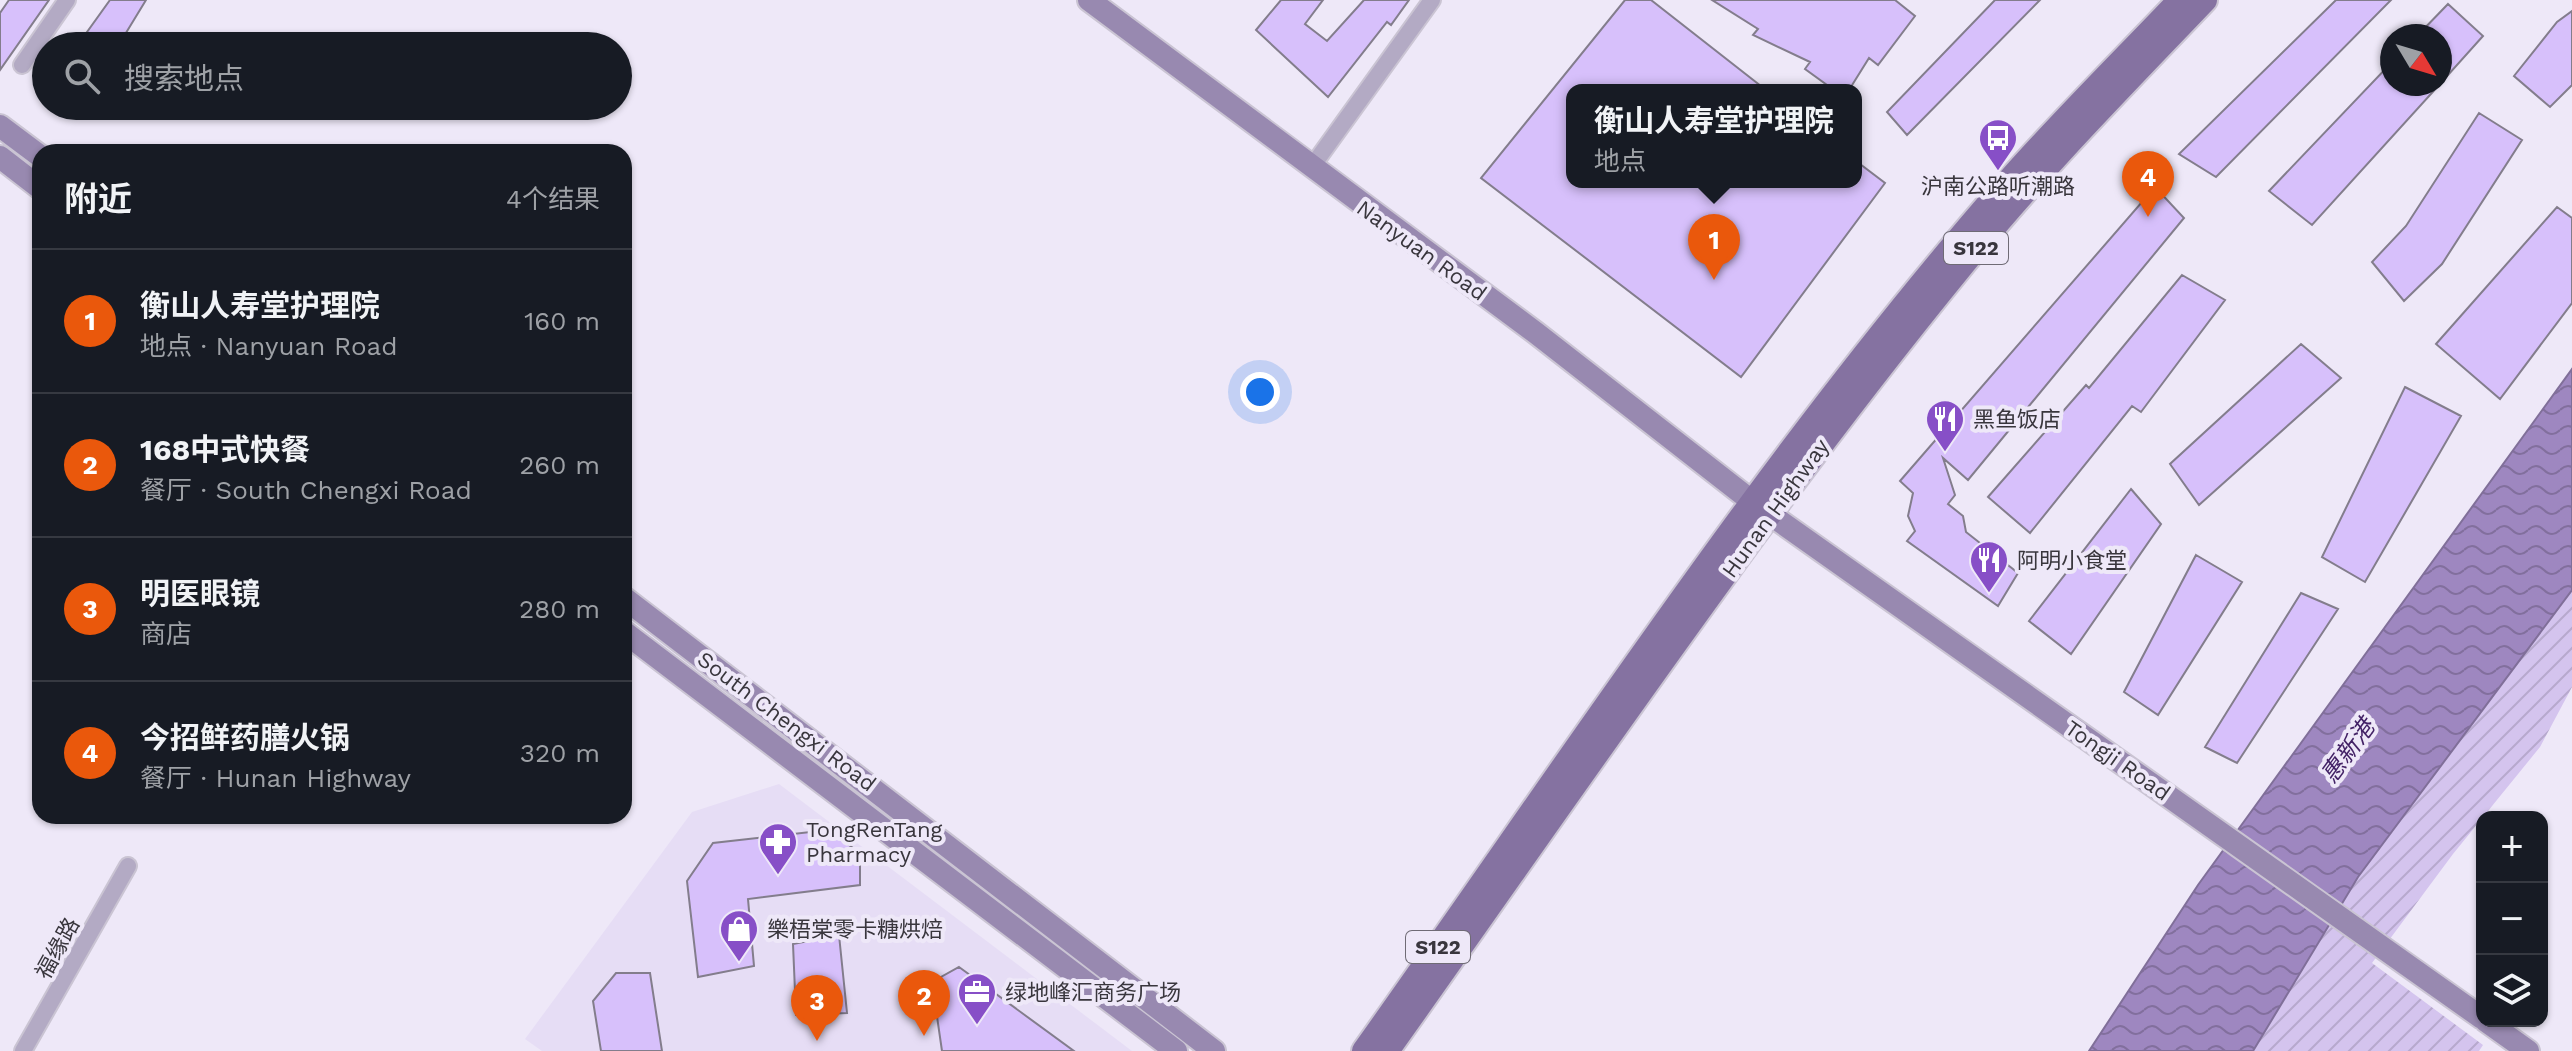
<!DOCTYPE html>
<html lang="zh">
<meta charset="utf-8">
<style>
body{margin:0;font-family:"Work Sans","Noto Sans SC",sans-serif;background:#20242c;color:#f1f3f6}
.controls{position:absolute;right:24px;bottom:24px;display:grid;overflow:hidden;border-radius:16px;box-shadow:0 2px 6px #0004}
.controls button{width:72px;height:72px;display:grid;place-items:center;padding:0;border:0;border-bottom:2px solid #363941;background:#171b24;color:#f1f3f6;font:40px sans-serif}
.compass{position:absolute;left:2380px;top:24px;width:72px;height:72px;border-radius:50%;background:#171b24;box-shadow:0 2px 6px #0004;rotate:128deg}
.you{position:absolute;left:1260px;top:392px;width:28px;height:28px;margin:-20px;border:6px solid #fff;border-radius:50%;background:#1a73e8;box-shadow:0 0 0 12px #1a73e833}
.badge{display:grid;place-items:center;width:52px;height:52px;border-radius:50%;background:#ea580c;color:#fff;font-size:26px;font-weight:700}
.pin{position:absolute;translate:-50% -66px;filter:drop-shadow(0 2px 4px #0008)}
.pin::after{content:'';position:absolute;top:42px;width:28px;height:24px;background:inherit;clip-path:polygon(0 0,100% 0,50% 100%)}
.popup{position:absolute;left:1566px;top:84px;width:296px;height:104px;box-sizing:border-box;display:grid;place-content:center;border-radius:16px;background:#171b24;filter:drop-shadow(0 2px 6px #0005);font-size:26px;white-space:nowrap;color:#9ea1a6}
.popup b{font-size:30px;color:#f1f3f6}
.popup::after{content:'';position:absolute;left:50%;top:100%;margin-left:-16px;border:16px solid transparent;border-top-color:#171b24}
.list{margin:0;padding:0;list-style:none}
h2{display:flex;justify-content:space-between;align-items:center;height:104px;margin:0;padding:0 32px;font-size:34px}
h2 small{font-size:26px;font-weight:400;color:#9ea1a6}
.list li{display:grid;grid-template-columns:52px 1fr auto;gap:24px;align-items:center;box-sizing:border-box;height:144px;padding:0 32px;border-top:2px solid #363941}
.list b{display:block;font-size:30px;white-space:nowrap}
.list p{margin:0;font-size:26px;white-space:nowrap;color:#9ea1a6}
.list em{font-size:26px;font-style:normal;color:#9ea1a6}
.icon{flex:none;width:44px;height:44px;fill:none;stroke:currentColor;stroke-width:2;stroke-linecap:round;stroke-linejoin:round}
.map{position:relative;flex:none;width:2572px;height:1051px;overflow:hidden}
.search{position:absolute;background:#171b24;box-shadow:0 2px 6px #0004;left:32px;top:32px;width:600px;height:88px;display:flex;align-items:center;gap:20px;box-sizing:border-box;padding:0 28px;border-radius:44px;color:#9ea1a6;font-size:30px}
.panel{position:absolute;background:#171b24;box-shadow:0 2px 6px #0004;left:32px;top:144px;width:600px;height:680px;border-radius:24px}
.map>svg:first-child{display:block}
</style>
<div class="map">
<svg width="2572" height="1051" viewBox="0 0 2572 1051">
<defs>
<pattern id="garden-furrows" width="10" height="10" patternUnits="userSpaceOnUse" patternTransform="scale(2)"><rect width="10" height="10" fill="#d4c4ee"/><path d="M-1 1l2-2M0 10L10 0M9 11l2-2" fill="none" stroke="#b7a9cd"/></pattern>
<pattern id="water-waves" width="16" height="10" patternUnits="userSpaceOnUse" patternTransform="scale(2)"><rect width="16" height="10" fill="#9e87c0"/><path d="M0 5q4-4 8 0t8 0" fill="none" stroke="#826f9d"/></pattern>
</defs>
<rect width="100%" height="100%" fill="#eee8f8"/>
<path fill="#e6ddf5" d="M779,784L1132,1051H542L525,1039L692,812Z"/>
<path fill="url(#garden-furrows)" d="M2572,590V687L2540,747L2453,854L2372,963L2483,1045L2479,1051H2253L2358,877Z"/>
<path fill="url(#water-waves)" stroke="#806f99" stroke-width="2" d="M2572,369V590L2358,877L2253,1051H2089L2198,885Z"/>
<path fill="#d7c0fb" stroke="#837d8c" stroke-width="2" d="M9,0H49L0,70V13Z
M110,0H146L118,46H77Z
M1281,0H1323L1305,24L1327,41L1364,0H1409L1391,25L1387,22L1328,97L1256,30Z
M1625,0H1651L1766,90H1572V182H1856V161L1885,183L1741,377L1481,178Z
M1712,0H1895L1915,16L1878,65L1869,58L1849,90H1834L1805,69L1810,62L1753,35L1758,29Z
M1995,0H2040L1907,135L1887,112Z
M2336,0H2391L2216,177L2179,154Z
M2448,4L2483,36L2440,84V36H2417Z
M2572,11V85L2550,107L2514,76L2557,22Z
M2392,62V84H2440L2312,225L2269,191Z
M2479,113L2522,140L2442,264L2404,301L2372,262L2406,226Z
M2155,187L2184,218L1968,480L1943,458L1955,495L1948,504L1963,516L1966,532L2018,573L1998,606L1907,541L1915,531L1908,516L1913,493L1900,481Z
M2557,207L2572,218V303L2500,399L2436,344Z
M2182,275L2225,300L2141,412L2132,406L2030,533L1988,497L2086,385L2089,388Z
M2301,344L2341,378L2199,505L2170,464Z
M2405,387L2461,416L2365,582L2322,557Z
M2131,489L2161,524L2071,654L2029,621Z
M2196,555L2242,582L2158,715L2124,692Z
M2301,593L2338,609L2237,763L2205,747Z
M828,830L860,853V885L748,899L754,966L698,977L687,881L713,843Z
M839,935L847,1013L796,1015L793,944Z
M959,967L1074,1051H942L932,982Z
M616,973H650L662,1051H601L593,1001Z"/>
<g fill="none" stroke-linecap="round" stroke-linejoin="round">
<g stroke="#cac4d3" stroke-width="20">
<path id="street" d="M22,65L67,0
M1311,168L1432,0
M23,1051L128,866"/>
</g>
<g stroke="#cac4d3" stroke-width="26">
<path id="secondary" d="M1089,0L1536,333L1754,503L2482,1018
M0,126L40,156
M0,157L40,188
M624,598L1214,1051
M624,632L1176,1051
M2486,1021L2528,1051"/>
</g>
<g stroke="#cac4d3" stroke-width="28">
<path id="primary" d="M1364,1051C1572,759 1769,455 2005,185C2061,121 2122,61 2180,0
M1387,1051C1575,787 1756,518 1961,267C2037,173 2122,87 2205,0"/>
</g>
<use href="#street" stroke="#b3aac4" stroke-width="16"/>
<use href="#secondary" stroke="#9889b0" stroke-width="22"/>
<use href="#primary" stroke="#8572a1" stroke-width="24"/>
</g>
<defs>
<g id="bus-pin" transform="scale(2)"><path d="M0 17L-7.5 6A9.5 9.5 0 1 1 7.5 6Z" fill="#874fc7" stroke="#eee8f8"/><path d="M-5-6H5V4H4V6H2V4H-2V6H-4V4H-5ZM-3.5-4V0h7V-4ZM-3.5 1.2v1.5H-2V1.2ZM2 1.2v1.5H3.5V1.2Z" fill="#fff"/></g>
<g id="restaurant-pin" transform="scale(2)"><path d="M0 17L-7.5 6A9.5 9.5 0 1 1 7.5 6Z" fill="#874fc7" stroke="#eee8f8"/><path d="M-5-6h1v4h1v-4h1v4h1v-4h1v5L-1.5 .5V6h-2V.5L-5-1ZM5-6V6H3V1.5H1.5Q1.5-4 5-6Z" fill="#fff"/></g>
<g id="pharmacy-pin" transform="scale(2)"><path d="M0 17L-7.5 6A9.5 9.5 0 1 1 7.5 6Z" fill="#874fc7" stroke="#eee8f8"/><path d="M-2-6h4v4h4v4h-4v4h-4v-4h-4v-4h4Z" fill="#fff"/></g>
<g id="shop-pin" transform="scale(2)"><path d="M0 17L-7.5 6A9.5 9.5 0 1 1 7.5 6Z" fill="#874fc7" stroke="#eee8f8"/><path d="M-5-2.5h2.3a2.7 3.5 0 0 1 5.4 0H5L5.5 6h-11ZM-1.5-2.5h3a1.5 2.3 0 0 0-3 0Z" fill="#fff"/></g>
<g id="office-pin" transform="scale(2)"><path d="M0 17L-7.5 6A9.5 9.5 0 1 1 7.5 6Z" fill="#874fc7" stroke="#eee8f8"/><path d="M-6-3h4V-5.5h4V-3h4V5H-6ZM-1-4.5V-3h2v-1.5ZM-6 0V1H6V0Z" fill="#fff"/></g>
</defs>
<g fill-rule="evenodd">
<use href="#bus-pin" x="1998" y="138"/>
<use href="#restaurant-pin" x="1945" y="419"/>
<use href="#restaurant-pin" x="1989" y="560"/>
<use href="#pharmacy-pin" x="778" y="842"/>
<use href="#shop-pin" x="739" y="929"/>
<use href="#office-pin" x="977" y="992"/>
</g>
<g text-anchor="middle" stroke-width="8" stroke-linejoin="round" paint-order="stroke">
<g fill="#eee8f8" stroke="#6f6b75" stroke-width="2">
<rect x="1944" y="232" width="64" height="32" rx="6"/>
<rect x="1406" y="931" width="64" height="32" rx="6"/>
</g>
<g font-size="20" font-weight="bold" fill="#39363d">
<text x="1976" y="255">S122</text>
<text x="1438" y="954">S122</text>
</g>
<g font-size="22" fill="#39363d" stroke="#eee8f8" text-anchor="start">
<text x="1998" y="194" text-anchor="middle">沪南公路听潮路</text>
<text x="1973" y="427">黑鱼饭店</text>
<text x="2017" y="568">阿明小食堂</text>
<text x="806" y="837">TongRenTang<tspan x="806" dy="25">Pharmacy</tspan></text>
<text x="767" y="937">樂梧棠零卡糖烘焙</text>
<text x="1005" y="1000">绿地峰汇商务广场</text>
</g>
<g font-size="22" fill="#39363d" stroke="#eee8f8">
<text transform="translate(1422 250) rotate(36)" y="8">Nanyuan Road</text>
<text transform="translate(1775 508) rotate(-54)" y="8">Hunan Highway</text>
<text transform="translate(787 721) rotate(37)" y="8">South Chengxi Road</text>
<text transform="translate(2118 760) rotate(35)" y="8">Tongji Road</text>
<text transform="translate(57 948) rotate(-61)" y="8">福缘路</text>
</g>
<g font-size="24" font-style="italic" fill="#432266" stroke="#eee8f8">
<text transform="translate(2348 751) rotate(-54)" y="8">惠新港</text>
</g>
</g>
</svg>
<div class="controls">
<button>+</button>
<button>−</button>
<button><svg class="icon" aria-label="layers" viewBox="0 0 24 24"><path d="M12 4l9 5-9 5-9-5zM3 14l9 5 9-5"/></svg></button>
</div>
<svg class="compass" viewBox="-18 -18 36 36"><path d="M0-13l5 13h-10z" fill="#e53935"/><path d="M0 13l5-13h-10z" fill="#9ea1a6"/></svg>
<div class="you"></div>
<div class="pin badge" style="left:1714px;top:280px">1</div>
<div class="popup"><b>衡山人寿堂护理院</b>地点</div>
<div class="pin badge" style="left:924px;top:1036px">2</div>
<div class="pin badge" style="left:817px;top:1041px">3</div>
<div class="pin badge" style="left:2148px;top:217px">4</div>
<div class="search"><svg class="icon" aria-label="search" viewBox="0 0 24 24"><circle cx="10" cy="10" r="6"/><path d="M15 15l6 6"/></svg>搜索地点</div>
<section class="panel">
<h2>附近<small>4个结果</small></h2>
<ul class="list">
<li><span class="badge">1</span><div><b>衡山人寿堂护理院</b><p>地点 · Nanyuan Road</p></div><em>160 m</em></li>
<li><span class="badge">2</span><div><b>168中式快餐</b><p>餐厅 · South Chengxi Road</p></div><em>260 m</em></li>
<li><span class="badge">3</span><div><b>明医眼镜</b><p>商店</p></div><em>280 m</em></li>
<li><span class="badge">4</span><div><b>今招鲜药膳火锅</b><p>餐厅 · Hunan Highway</p></div><em>320 m</em></li>
</ul>
</section>
</div>
